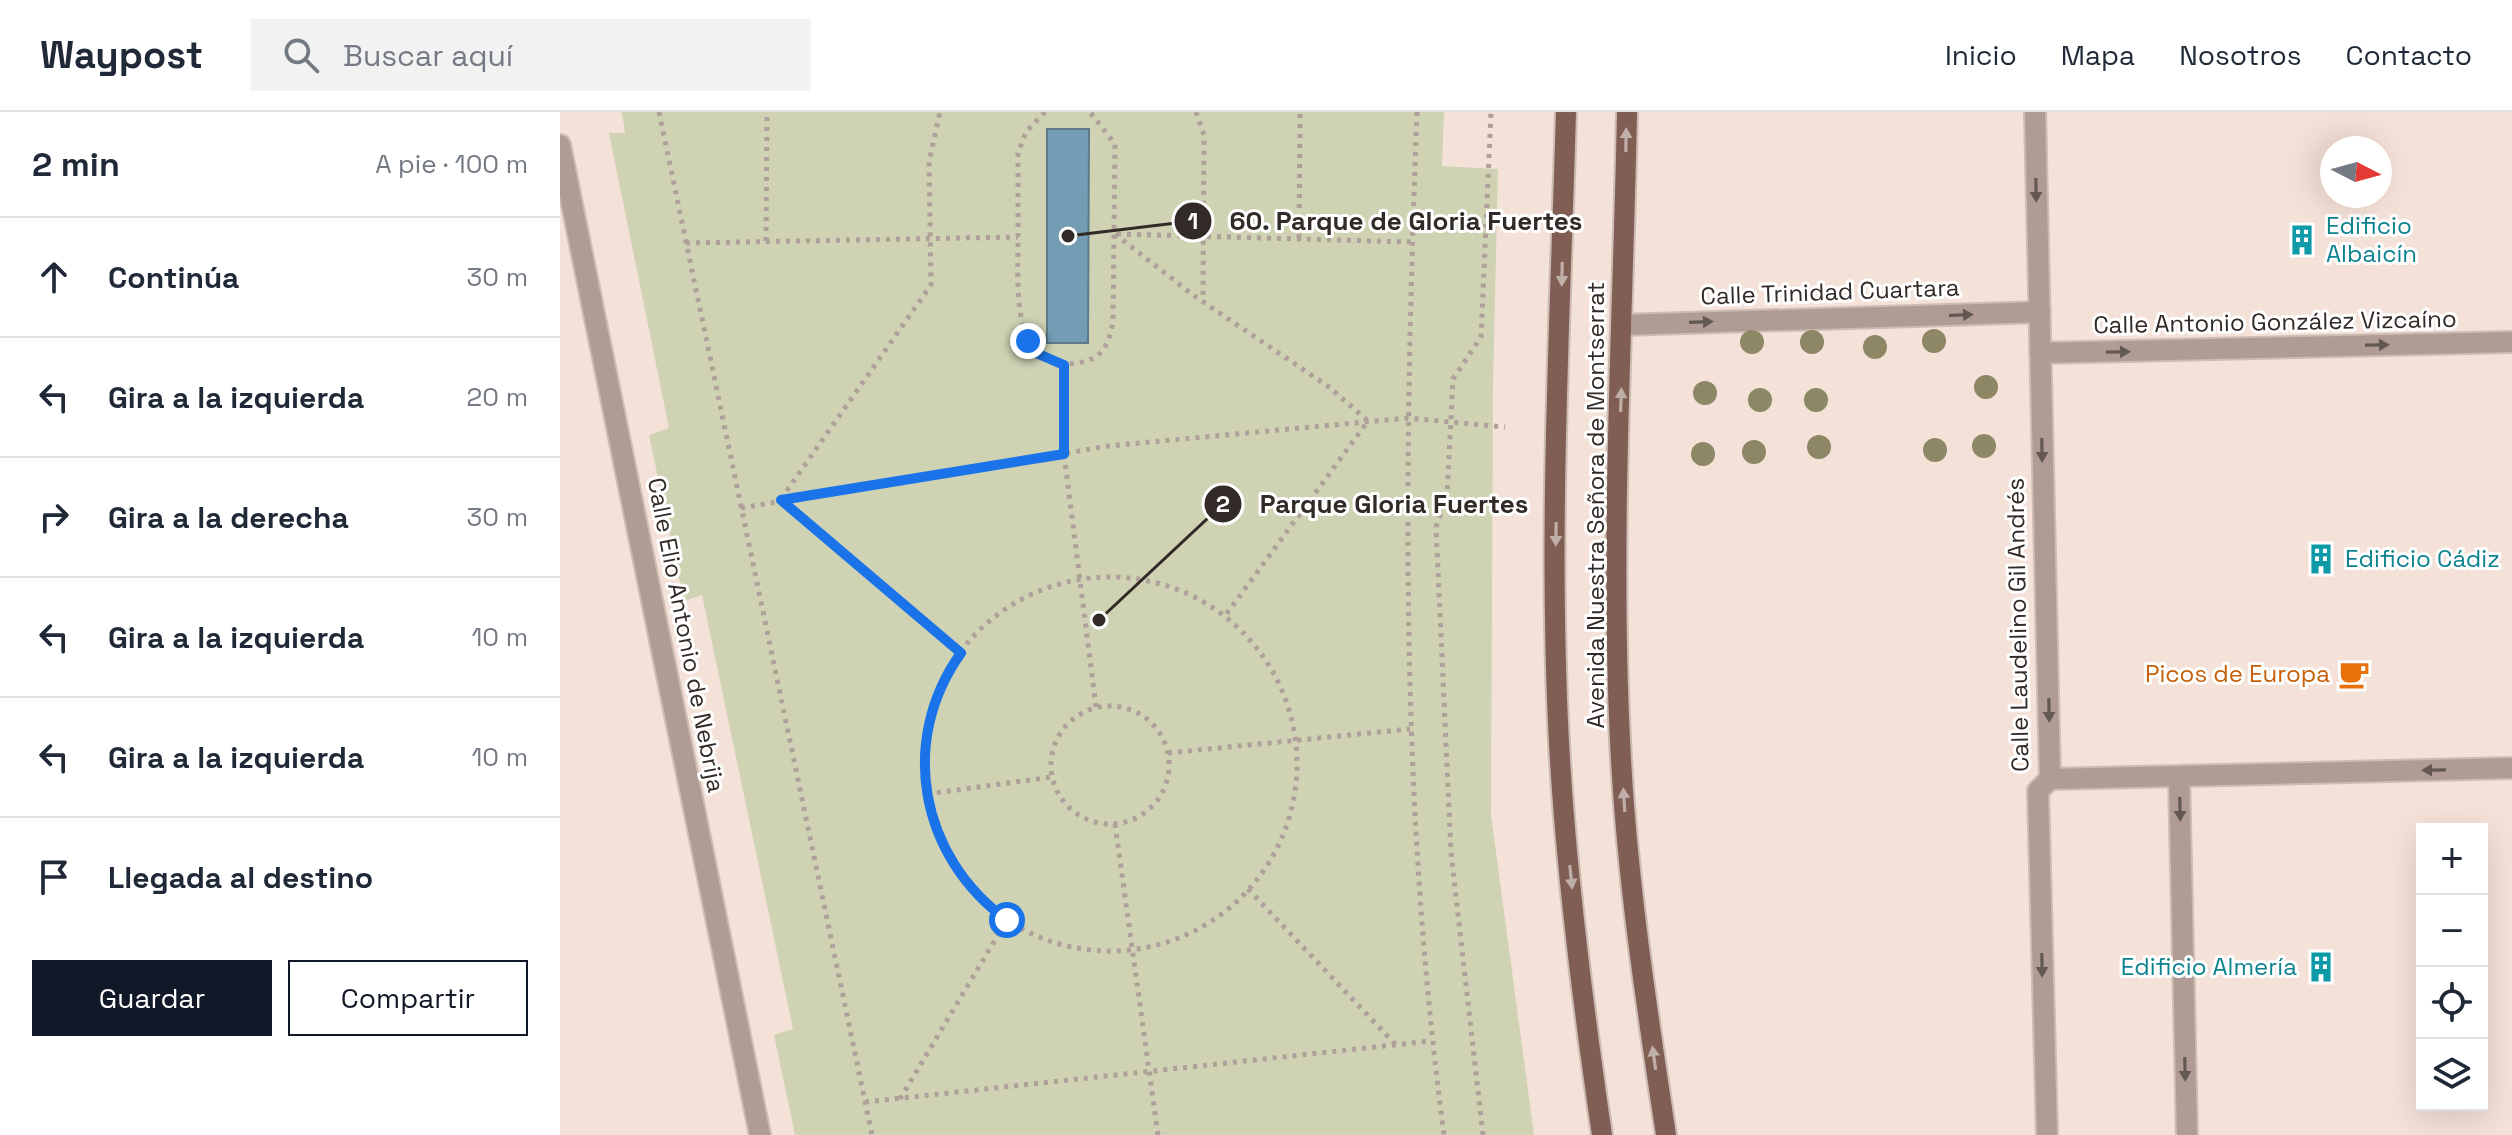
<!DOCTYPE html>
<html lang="es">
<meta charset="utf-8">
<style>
body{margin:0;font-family:"Space Grotesk",sans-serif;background:#f2f2f3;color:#1f2937}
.controls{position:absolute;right:24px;bottom:24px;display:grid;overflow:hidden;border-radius:0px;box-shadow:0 8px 32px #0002}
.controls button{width:72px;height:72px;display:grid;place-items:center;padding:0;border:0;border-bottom:2px solid #e0e1e3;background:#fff;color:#1f2937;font:40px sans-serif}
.compass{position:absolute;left:1760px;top:24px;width:72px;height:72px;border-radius:50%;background:#fff;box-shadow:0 8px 32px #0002;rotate:96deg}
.stop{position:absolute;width:24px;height:24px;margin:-18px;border:6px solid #1a73e8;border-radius:50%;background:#fff}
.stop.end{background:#1a73e8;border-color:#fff;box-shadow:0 2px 8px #0008}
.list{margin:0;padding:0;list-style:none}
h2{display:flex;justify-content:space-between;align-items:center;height:104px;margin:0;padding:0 32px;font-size:34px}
h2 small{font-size:26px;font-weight:400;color:#747a83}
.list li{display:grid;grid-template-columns:52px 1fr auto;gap:24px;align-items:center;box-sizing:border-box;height:120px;padding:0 32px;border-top:2px solid #e0e1e3}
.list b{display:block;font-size:30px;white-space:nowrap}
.list em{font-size:26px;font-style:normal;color:#747a83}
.actions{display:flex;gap:16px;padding:24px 32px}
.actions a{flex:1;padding:18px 0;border:2px solid #111827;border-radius:0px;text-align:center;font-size:28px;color:#111827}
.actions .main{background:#111827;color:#fff}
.icon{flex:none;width:44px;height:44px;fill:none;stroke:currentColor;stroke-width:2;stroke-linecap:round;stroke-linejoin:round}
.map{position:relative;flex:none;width:1952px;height:1023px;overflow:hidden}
header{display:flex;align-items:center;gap:48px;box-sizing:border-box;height:112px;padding:0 40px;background:#fff;border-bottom:2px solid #e0e1e3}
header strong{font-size:38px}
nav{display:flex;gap:44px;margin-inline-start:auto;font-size:28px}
.search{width:560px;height:72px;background:#f2f2f3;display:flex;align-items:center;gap:20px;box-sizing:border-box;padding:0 28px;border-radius:0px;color:#747a83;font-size:30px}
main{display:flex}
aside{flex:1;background:#fff}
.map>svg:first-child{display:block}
</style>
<header>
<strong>Waypost</strong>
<div class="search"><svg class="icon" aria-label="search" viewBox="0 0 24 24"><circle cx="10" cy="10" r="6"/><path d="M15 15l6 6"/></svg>Buscar aquí</div>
<nav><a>Inicio</a><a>Mapa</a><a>Nosotros</a><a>Contacto</a></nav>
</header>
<main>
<aside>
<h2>2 min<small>A pie · 100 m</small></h2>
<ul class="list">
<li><svg class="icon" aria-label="ahead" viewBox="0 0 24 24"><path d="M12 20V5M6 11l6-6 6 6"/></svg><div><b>Continúa</b></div><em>30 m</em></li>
<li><svg class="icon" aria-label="left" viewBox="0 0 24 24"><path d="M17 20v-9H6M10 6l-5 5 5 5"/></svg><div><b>Gira a la izquierda</b></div><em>20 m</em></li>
<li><svg class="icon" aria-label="right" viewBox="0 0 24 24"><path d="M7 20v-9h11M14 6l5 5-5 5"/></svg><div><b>Gira a la derecha</b></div><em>30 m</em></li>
<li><svg class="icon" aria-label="left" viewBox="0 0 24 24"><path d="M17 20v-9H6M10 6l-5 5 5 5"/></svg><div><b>Gira a la izquierda</b></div><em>10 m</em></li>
<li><svg class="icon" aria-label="left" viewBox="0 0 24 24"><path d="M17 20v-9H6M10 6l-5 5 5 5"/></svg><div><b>Gira a la izquierda</b></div><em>10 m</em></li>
<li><svg class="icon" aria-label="arrive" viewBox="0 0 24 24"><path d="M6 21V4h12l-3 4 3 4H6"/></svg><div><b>Llegada al destino</b></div></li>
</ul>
<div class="actions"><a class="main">Guardar</a><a>Compartir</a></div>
</aside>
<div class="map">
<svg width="1952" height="1023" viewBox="0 0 1952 1023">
<rect width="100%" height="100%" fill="#f4e1d7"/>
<path fill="#cfd3b4" d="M62,0H884L882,54L938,57L933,272L931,703L974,1023H235L214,923L233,917L142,483L124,489L89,323L109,316L49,21H65Z"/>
<path fill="#729db4" stroke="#5e7a89" stroke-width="2" d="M487,17H529L528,231H487Z"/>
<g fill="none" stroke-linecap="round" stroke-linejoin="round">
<g stroke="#cdbcb4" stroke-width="24">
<path id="street" d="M1475,0L1490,667L1478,679L1487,1023
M0,33L200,1023
M1063,213L1480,200
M1480,241L1952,230
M1490,667L1619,664
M1627,1023L1619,664L1952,656"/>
</g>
<g stroke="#cdbcb4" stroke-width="24">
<path id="primary" d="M1006,0C1000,210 988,421 999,631C1006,762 1023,894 1042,1023
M1067,0C1063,209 1050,419 1060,628C1066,761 1086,891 1106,1023"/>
</g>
<path stroke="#afa099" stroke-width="5" stroke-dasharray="4 6" stroke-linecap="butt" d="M99,0L312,1023
M485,0L466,20L458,41C458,72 458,103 458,134C458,176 451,263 517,251C543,247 548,234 553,210L555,32L530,0
M636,0L644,23L643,189
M857,0C844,341 839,684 884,1023
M555,122L633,183L769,275L808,309L665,504
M557,122L852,130
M739,126L740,0
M206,129L207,0
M126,131L458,125
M504,253V342L536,595
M221,387L371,173L369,50L380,0
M222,389L401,541
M181,396L548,334L847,306L945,315
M363 652a187 187 0 1 1 374 0a187 187 0 1 1-374 0Z
M491 653a59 59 0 1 1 118 0a59 59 0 1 1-118 0Z
M608,641L850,617
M367,682L492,665
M555,712L598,1023
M688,777L836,933
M340,987L447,808
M305,990L871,929
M923,1023L891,740L876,415L887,384L893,267L921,225L931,0"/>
<use href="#street" stroke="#b09c95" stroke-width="20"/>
<use href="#primary" stroke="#815e53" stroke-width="20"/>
</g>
<g fill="#8d8766">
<circle cx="1374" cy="229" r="12"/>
<circle cx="1192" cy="230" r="12"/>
<circle cx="1252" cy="230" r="12"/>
<circle cx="1315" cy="235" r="12"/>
<circle cx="1426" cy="275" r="12"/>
<circle cx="1145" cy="281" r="12"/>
<circle cx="1200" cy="288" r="12"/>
<circle cx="1256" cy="288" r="12"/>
<circle cx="1424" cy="334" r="12"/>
<circle cx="1259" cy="335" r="12"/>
<circle cx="1375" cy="338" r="12"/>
<circle cx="1194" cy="340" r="12"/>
<circle cx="1143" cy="342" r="12"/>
</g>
<defs><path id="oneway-solid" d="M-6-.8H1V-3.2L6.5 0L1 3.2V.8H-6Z" transform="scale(2)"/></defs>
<g fill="#c0aea9">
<use href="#oneway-solid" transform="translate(1066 28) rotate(-89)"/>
<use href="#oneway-solid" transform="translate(1002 162) rotate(91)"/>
<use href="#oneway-solid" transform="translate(1061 288) rotate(-88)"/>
<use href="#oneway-solid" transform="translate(996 422) rotate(91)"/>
<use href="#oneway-solid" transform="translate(1064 688) rotate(-94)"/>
<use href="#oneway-solid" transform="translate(1011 765) rotate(84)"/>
<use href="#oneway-solid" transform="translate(1094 946) rotate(-98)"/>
</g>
<g fill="#645852">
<use href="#oneway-solid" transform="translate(1476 78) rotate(89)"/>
<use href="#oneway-solid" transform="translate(1401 203) rotate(-2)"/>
<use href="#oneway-solid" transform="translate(1141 210) rotate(-2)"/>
<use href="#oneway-solid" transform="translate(1817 233) rotate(-1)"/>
<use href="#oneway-solid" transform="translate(1558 240) rotate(-1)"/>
<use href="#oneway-solid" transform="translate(1482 338) rotate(89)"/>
<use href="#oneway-solid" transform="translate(1489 598) rotate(89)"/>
<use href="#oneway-solid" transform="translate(1874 658) rotate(179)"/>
<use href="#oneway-solid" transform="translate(1620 697) rotate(89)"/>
<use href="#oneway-solid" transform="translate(1482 853) rotate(89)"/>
<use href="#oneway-solid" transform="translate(1625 957) rotate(89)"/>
</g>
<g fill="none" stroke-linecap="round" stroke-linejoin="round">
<path stroke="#1a73e8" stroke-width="10" d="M447,808C360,745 338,629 401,541L221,388L504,342V253L476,241L468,229"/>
</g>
<defs>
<g id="building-bare" transform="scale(2.4)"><path d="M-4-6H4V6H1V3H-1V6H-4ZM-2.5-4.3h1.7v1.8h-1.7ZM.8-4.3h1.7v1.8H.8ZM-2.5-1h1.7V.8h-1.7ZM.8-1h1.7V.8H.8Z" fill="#0f9aa8" stroke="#fff" stroke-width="2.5" paint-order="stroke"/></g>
<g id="cafe-bare" transform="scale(2.4)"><path d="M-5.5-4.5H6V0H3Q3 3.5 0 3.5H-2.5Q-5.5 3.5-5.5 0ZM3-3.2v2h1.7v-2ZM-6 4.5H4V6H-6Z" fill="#e8710a" stroke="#fff" stroke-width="2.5" paint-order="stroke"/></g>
</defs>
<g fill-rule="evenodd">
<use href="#building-bare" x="1742" y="128"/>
<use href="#building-bare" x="1761" y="447"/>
<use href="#cafe-bare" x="1794" y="562"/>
<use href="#building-bare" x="1761" y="855"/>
</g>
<g text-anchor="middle" stroke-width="6" stroke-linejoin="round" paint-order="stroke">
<g font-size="24" fill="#0d838f" stroke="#fff" text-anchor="start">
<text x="1766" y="122">Edificio<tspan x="1766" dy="28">Albaicín</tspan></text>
<text x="1785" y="455">Edificio Cádiz</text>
<text x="1737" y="863" text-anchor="end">Edificio Almería</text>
</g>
<g font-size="24" fill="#312a26" stroke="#fff">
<text transform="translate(1270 180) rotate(-2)" y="8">Calle Trinidad Cuartara</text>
<text transform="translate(1715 210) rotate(-1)" y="8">Calle Antonio González Vizcaíno</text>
<text transform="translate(1036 393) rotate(-90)" y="8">Avenida Nuestra Señora de Montserrat</text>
<text transform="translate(1458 513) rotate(-91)" y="8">Calle Laudelino Gil Andrés</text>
<text transform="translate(126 523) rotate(79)" y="8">Calle Elio Antonio de Nebrija</text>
</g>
<g font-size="24" fill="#c56008" stroke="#fff" text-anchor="end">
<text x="1770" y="570">Picos de Europa</text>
</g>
</g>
<path fill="none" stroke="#312a26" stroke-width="3" d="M508 124L633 109M539 508L663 392"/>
<g fill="#312a26" stroke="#fff" stroke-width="3">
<circle cx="508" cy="124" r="8"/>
<circle cx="539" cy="508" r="8"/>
<circle cx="633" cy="109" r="20"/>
<circle cx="663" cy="392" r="20"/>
</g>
<g font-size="24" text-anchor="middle" font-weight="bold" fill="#fff">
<text x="633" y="117">1</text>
<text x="663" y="400">2</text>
</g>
<g font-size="26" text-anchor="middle" font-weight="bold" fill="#312a26" stroke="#fff" stroke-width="6" stroke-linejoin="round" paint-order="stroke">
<text x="846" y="118">60. Parque de Gloria Fuertes</text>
<text x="834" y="401">Parque Gloria Fuertes</text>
</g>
</svg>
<div class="controls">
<button>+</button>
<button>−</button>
<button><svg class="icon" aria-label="locate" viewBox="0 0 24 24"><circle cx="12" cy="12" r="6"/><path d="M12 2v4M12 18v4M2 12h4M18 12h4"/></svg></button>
<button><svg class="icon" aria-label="layers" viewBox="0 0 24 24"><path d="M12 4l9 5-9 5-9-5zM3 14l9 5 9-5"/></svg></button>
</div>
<svg class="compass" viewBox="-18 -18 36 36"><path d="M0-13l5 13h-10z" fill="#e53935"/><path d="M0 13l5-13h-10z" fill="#747a83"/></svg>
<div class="stop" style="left:447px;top:808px"></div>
<div class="stop end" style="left:468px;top:229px"></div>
</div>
</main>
